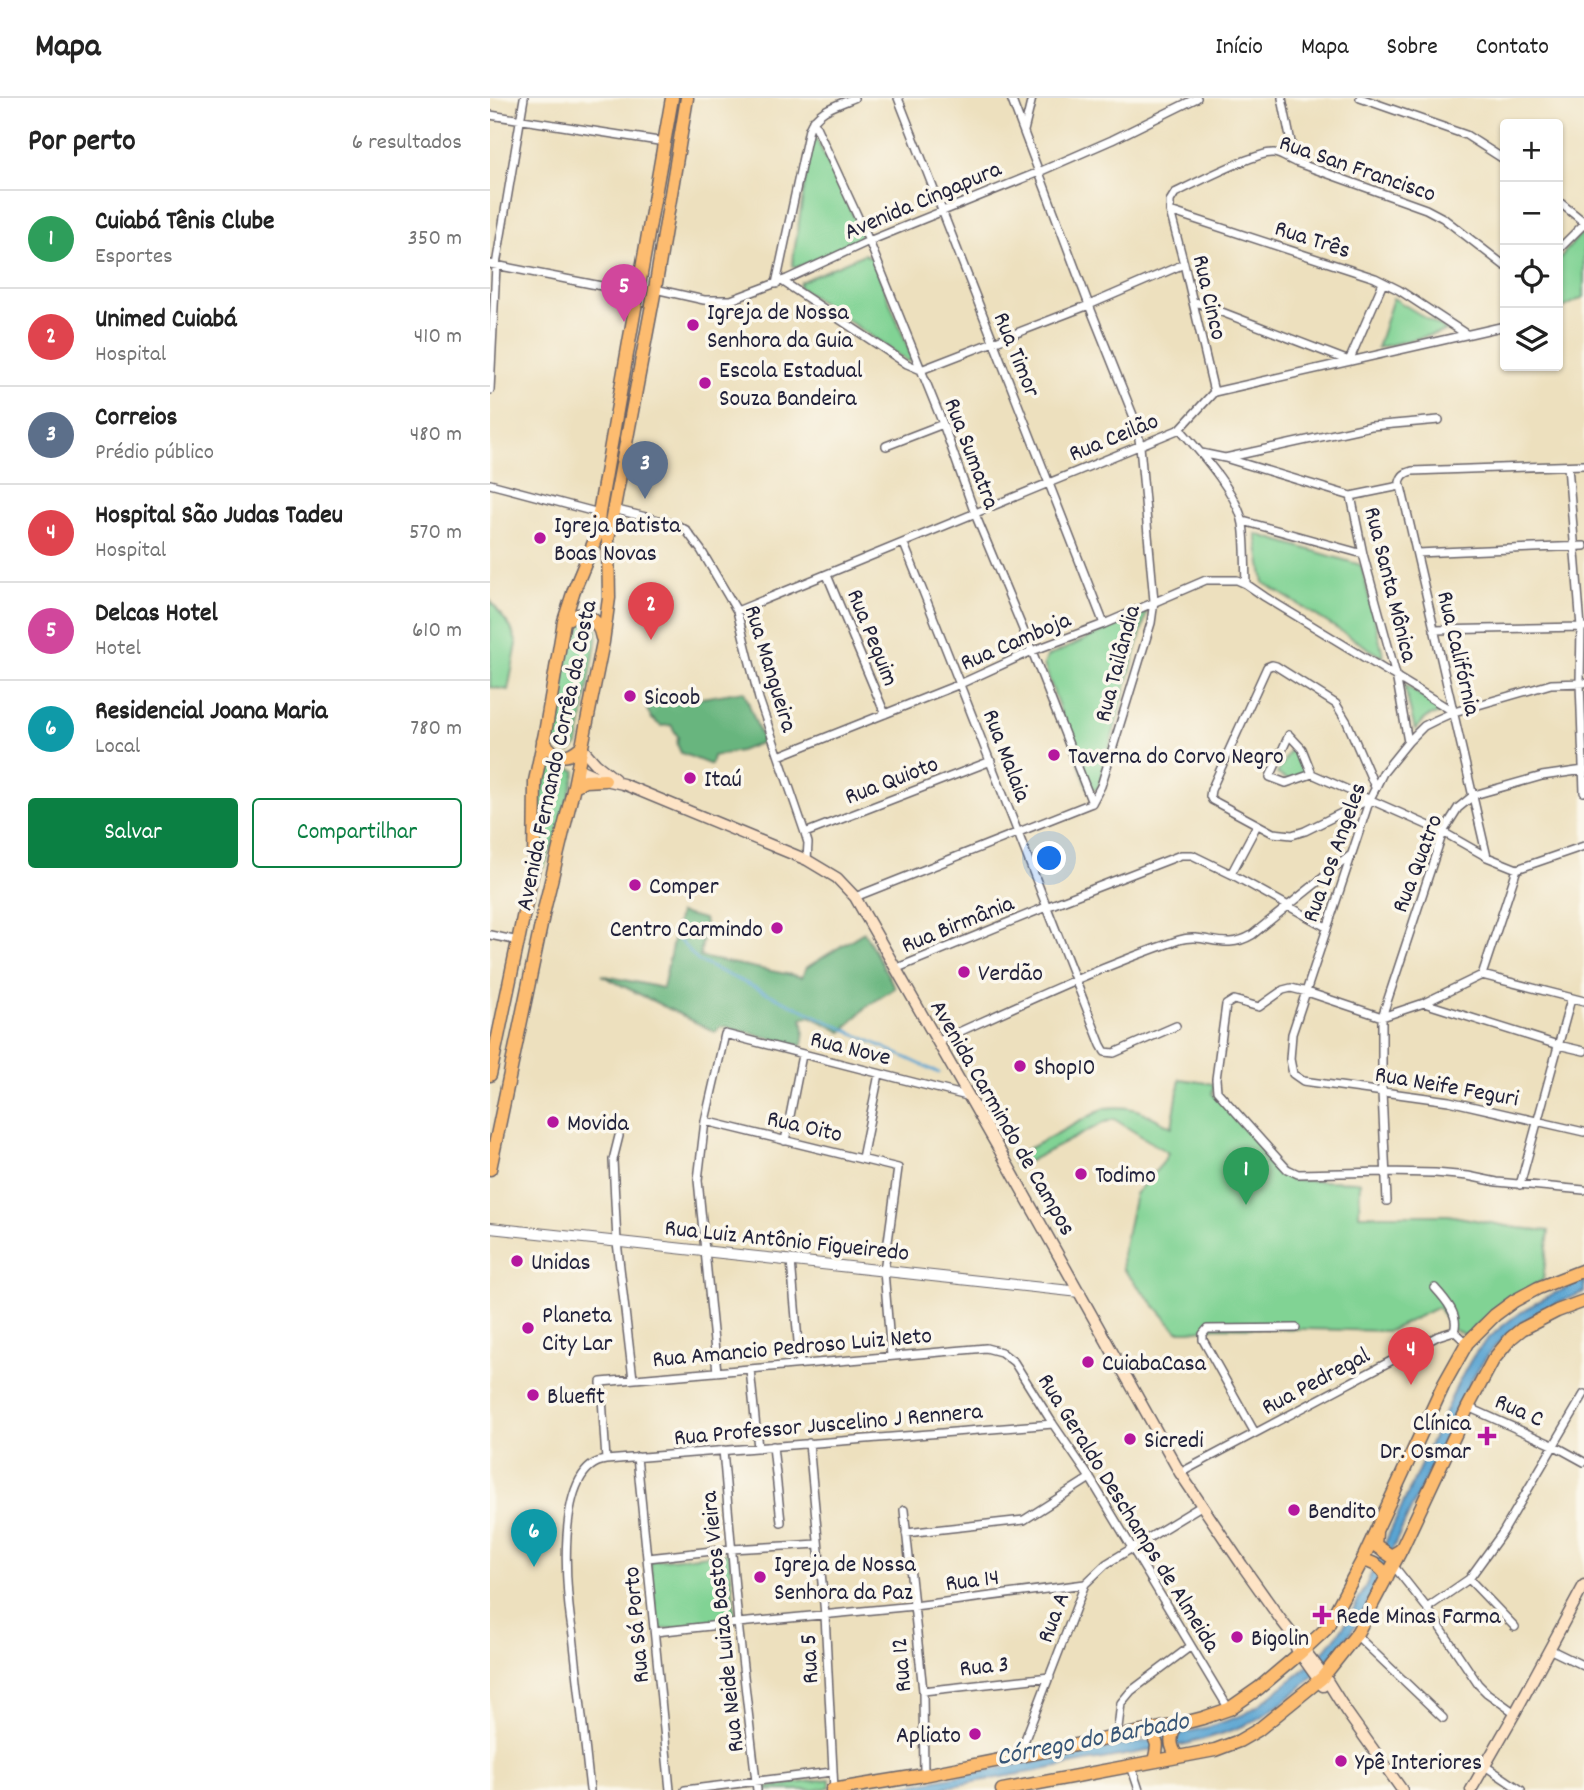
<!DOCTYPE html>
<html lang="pt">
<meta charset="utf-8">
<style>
body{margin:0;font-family:Dekko,sans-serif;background:#f6f6f6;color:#222}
.controls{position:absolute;right:21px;top:21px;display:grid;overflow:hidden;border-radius:7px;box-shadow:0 2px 5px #0004}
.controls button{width:63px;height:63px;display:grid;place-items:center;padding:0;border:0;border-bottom:2px solid #e0e0e0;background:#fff;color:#222;font:35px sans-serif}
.you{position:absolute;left:560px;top:761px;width:24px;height:24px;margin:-18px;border:5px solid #fff;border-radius:50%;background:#1a73e8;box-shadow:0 0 0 10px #1a73e833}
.badge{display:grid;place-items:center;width:46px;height:46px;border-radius:50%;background:#0b8043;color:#fff;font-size:23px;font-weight:700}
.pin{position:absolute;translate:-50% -58px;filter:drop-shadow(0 2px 4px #0008)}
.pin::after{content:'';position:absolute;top:37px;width:24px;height:21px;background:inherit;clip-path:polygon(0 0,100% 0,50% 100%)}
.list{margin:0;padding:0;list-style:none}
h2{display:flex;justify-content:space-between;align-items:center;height:91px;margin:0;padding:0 28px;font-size:30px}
h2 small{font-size:23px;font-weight:400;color:#767676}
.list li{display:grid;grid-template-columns:46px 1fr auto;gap:21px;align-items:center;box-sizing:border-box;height:98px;padding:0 28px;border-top:2px solid #e0e0e0}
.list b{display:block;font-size:26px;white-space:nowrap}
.list p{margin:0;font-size:23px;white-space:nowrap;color:#767676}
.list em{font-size:23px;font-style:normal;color:#767676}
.actions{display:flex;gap:14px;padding:21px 28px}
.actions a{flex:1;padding:16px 0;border:2px solid #0b8043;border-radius:7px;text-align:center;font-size:24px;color:#0b8043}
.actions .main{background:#0b8043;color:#fff}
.icon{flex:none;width:38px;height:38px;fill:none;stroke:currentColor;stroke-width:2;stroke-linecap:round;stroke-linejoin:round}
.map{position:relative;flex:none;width:1094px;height:1692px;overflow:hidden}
header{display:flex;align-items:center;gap:42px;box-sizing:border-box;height:98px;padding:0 35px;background:#fff;border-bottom:2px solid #e0e0e0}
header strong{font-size:33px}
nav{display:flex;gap:38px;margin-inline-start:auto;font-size:24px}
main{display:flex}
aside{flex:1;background:#fff}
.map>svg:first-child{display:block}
</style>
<header>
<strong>Mapa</strong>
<nav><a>Início</a><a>Mapa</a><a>Sobre</a><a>Contato</a></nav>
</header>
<main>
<aside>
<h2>Por perto<small>6 resultados</small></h2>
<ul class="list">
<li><span class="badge" style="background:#2e9e5b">1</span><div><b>Cuiabá Tênis Clube</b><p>Esportes</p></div><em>350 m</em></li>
<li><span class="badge" style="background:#e0444e">2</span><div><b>Unimed Cuiabá</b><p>Hospital</p></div><em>410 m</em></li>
<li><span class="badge" style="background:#5c6f8a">3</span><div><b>Correios</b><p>Prédio público</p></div><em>480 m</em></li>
<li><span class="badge" style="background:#e0444e">4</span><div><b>Hospital São Judas Tadeu</b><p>Hospital</p></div><em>570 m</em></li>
<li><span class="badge" style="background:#d1479c">5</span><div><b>Delcas Hotel</b><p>Hotel</p></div><em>610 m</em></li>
<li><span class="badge" style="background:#0f9aa8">6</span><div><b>Residencial Joana Maria</b><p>Local</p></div><em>780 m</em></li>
</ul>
<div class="actions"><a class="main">Salvar</a><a>Compartilhar</a></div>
</aside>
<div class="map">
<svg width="1094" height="1692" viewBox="0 0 1094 1692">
<rect width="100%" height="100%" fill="#fbf7ec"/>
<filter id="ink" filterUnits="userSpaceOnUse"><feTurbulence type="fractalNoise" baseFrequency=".0143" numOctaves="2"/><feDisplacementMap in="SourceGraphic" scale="14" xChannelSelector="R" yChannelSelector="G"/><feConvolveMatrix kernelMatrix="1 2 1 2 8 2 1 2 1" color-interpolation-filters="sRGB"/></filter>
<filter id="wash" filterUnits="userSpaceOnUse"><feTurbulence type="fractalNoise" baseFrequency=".00686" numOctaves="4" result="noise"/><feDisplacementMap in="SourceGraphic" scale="28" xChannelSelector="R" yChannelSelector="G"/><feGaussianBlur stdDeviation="1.57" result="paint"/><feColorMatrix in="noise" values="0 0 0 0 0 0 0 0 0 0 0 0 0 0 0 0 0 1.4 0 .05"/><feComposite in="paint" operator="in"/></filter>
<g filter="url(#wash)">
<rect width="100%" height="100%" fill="#ede0be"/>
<path fill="#81d394" stroke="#527a68" stroke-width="2" d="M322,40H326L372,136L367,143L306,170L302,168Z
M1094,132V199L1069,212L1068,210V162Z
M374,156L382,160L422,260L419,264L309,189L310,184Z
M903,200L957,233L887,250Z
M766,436L871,467L894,560L774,485Z
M0,502L21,530L27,546L18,592L0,589Z
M657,513L608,691H598L554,567L557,559Z
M92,520L108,532L88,647L79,655L63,648L62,642L77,528Z
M914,586L954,614L937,619L925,632Z
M802,648L809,654L816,675L799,682L787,676Z
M56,660L86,673L71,725L54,770L48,769L50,695Z
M690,981L724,986L722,996L730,1001L799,1082L870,1084L869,1117H958L1028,1130L1059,1133L1053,1182L1021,1202L984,1229L980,1239L962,1231L948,1209L899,1233L727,1229L701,1233H687L633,1171L632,1157L645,1096L672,1066L678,1055L624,1021L613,1025L526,1070L521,1060L615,1010C645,1006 656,1016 682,1029Z
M239,1455L246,1524L167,1532L160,1463Z
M340,1681V1689L327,1692H269V1690Z"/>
<path fill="#68b57e" stroke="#456c5c" stroke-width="2" d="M254,593L273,644L250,653L223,658L221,667L191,655L187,646L188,639L181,627L171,628L161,620L156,609Z
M189,815L214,821L215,826L210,859L312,879L316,870L374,834L405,890L376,909L352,934L320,918L312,921L314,932L312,948L231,928L225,934L111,877L173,890Z"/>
<path fill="#5aa4d2" stroke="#3e6386" stroke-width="2" d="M1094,1183V1194C1065,1206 1038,1217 1015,1238C982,1269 966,1314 948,1354C922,1409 896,1464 871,1519C844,1562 799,1608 753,1628C734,1636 715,1641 696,1646L440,1692H391L662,1642L719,1629L755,1616L770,1606L810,1575L836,1551L854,1528L872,1496L968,1285C975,1274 980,1261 988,1252C1015,1220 1055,1197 1094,1183Z"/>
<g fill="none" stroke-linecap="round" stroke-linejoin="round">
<path stroke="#5aa4d2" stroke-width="2.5" d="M186,840L192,845L208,863L449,975"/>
</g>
</g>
<g filter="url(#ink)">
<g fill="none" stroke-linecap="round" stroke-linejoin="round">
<g stroke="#696469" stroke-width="10">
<path id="minor" d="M408,0L614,526
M521,0L599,207L647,327L650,348L664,503L661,525L611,688L602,705
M792,0L805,64
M870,0L976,37L1015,62
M0,17L175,44
M323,22L379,143L453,326L485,416L542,553L602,705
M534,33L542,0
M1068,103L1094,124
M680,113L694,166L724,294
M1068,152L1094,126
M0,166L147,195
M292,183L417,266L431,272L599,207L694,166
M286,186L319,31C327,12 347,7 364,0
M165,191L214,202H241L297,181L379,143L549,74L622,42L707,0
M703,203L859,263L893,185
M976,236L909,192L885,180L680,113V103L685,95C703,86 767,53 784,55C791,56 798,61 805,64L936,111L953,120L1015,168
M0,292L6,167L34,0
M690,331C710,354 748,396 753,426C756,445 755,466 756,486
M396,348L453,326
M711,355L735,360L861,398L873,456L906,577L918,644
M735,360L881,328L949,322
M1078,368L1091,529L1090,585L1094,694
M0,386L109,415
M861,398L910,388
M123,411L185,426L196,432L211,452L247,513L269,601L315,735L318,745L317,762
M753,423L873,456
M414,446C481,612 545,780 611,947L615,954L624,955L686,928
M927,455L1094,448
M337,477L395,616
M247,513L690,331L724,294L1015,228
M944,532L1094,529
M1094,585L1061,586L964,614L946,622L934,628L918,644L893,675L880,701L802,936L800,961L803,976L813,983L959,1003L1094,1034
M289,658L470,586L542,553L614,526L716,482H747L756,486L775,499L964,614
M822,676L812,651L799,637L780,679L796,685L822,676L953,734L997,759L1027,771
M880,701L815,733L802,737L783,735L722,702L720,698L721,692L777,569L782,567L786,568L846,606L857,624L885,689
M315,735L501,663
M997,759L910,384C912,377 915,375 922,373L1094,367
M1027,771L992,877L1094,903
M1027,771L1094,748
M741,776L767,727
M365,799L602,705
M0,837L29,843
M405,871L556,809L691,757H702L741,776L836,829
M992,877L934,905L892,919L817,894L801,890L793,892L769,909L744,902L736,907L726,981L727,993L797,1071L808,1076L895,1074L945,1075L978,1078L1007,1084L1094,1092
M934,905L1068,947L1094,953
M447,944C527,908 606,870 689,842C715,834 734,854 762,837L861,757
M215,1023L408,1070L394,1173L401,1258
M129,1038L123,1062L127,1144L143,1281
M295,1043L312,957
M372,1060L389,976
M1030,1087L1081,901
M897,1103L892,994V919L953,734L968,710L984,697L1052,678L1094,672
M301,1163L310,1266
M945,1190C955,1201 970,1218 964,1233
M260,1271L268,1350
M227,1274L208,1082L215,1023L235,936L477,998
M978,1309L1065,1348L1094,1364
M765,1335L713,1242V1236L717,1231L806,1230
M319,1345L335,1517L344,1692
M283,1348L291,1424
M233,1352L248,1525L267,1692
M147,1359L180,1692
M116,1362L111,1284L496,1250L511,1254L524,1264L563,1326L600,1380L739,1611
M690,1375L948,1238L964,1233L977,1245
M414,1412L433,1593L434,1677
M416,1435L534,1422L600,1380
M158,1460L241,1451L328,1446
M903,1467L937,1510L988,1586L997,1595L1025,1615
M979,1481L1025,1529
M937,1510L979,1481L1013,1434L1094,1296
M165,1534L248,1525L424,1508L595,1486
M866,1537L953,1620
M1059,1551L1094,1568
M433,1593L560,1579
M627,1638L631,1605L641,1593L701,1548
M529,1657L595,1486L616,1466L711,1408
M641,1668L649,1692
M995,1668L1031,1692
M100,1692L83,1537C76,1500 63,1368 116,1362L563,1326
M195,1692L342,1674"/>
</g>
<g stroke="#696469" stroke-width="12">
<path id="tertiary" d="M0,1130L590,1194"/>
</g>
<g stroke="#696469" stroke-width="13">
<path id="secondary" d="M91,649L106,666L125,681
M87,670L115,682L133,686L317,762L347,780L365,799L519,1069L690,1375L752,1467L791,1522L833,1576L856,1613L912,1692
M806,1550L833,1588
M981,1692L1025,1615L1094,1487"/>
</g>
<g stroke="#696469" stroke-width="15">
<path id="primary" d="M886,1435L885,1447L901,1458L911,1452
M872,1463C882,1463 892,1469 897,1479
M686,1627C680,1639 679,1648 688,1659
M659,1632C669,1646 668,1647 664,1663
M342,1692L434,1677L686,1627L713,1620L739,1611L769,1590L809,1556L836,1531L872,1463L954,1286L977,1245L1005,1217L1024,1203L1048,1190L1094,1172
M512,1692L725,1652L749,1643L768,1632L832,1580L866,1537L911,1452L978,1309L1003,1262L1021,1240L1032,1231L1067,1213L1094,1203"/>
</g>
<g stroke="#696469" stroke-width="15">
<path id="trunk" d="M74,523C93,510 108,519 112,540
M53,643C65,660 75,663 91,649
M84,688L95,683L115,682
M0,977L44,767L45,683L55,635L74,523L84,492L107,437L109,415L182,0
M0,1071L55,808L84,688L113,544L119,500L118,441L165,191L197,0"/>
</g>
<use href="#minor" stroke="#fff" stroke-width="7"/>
<use href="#tertiary" stroke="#fff" stroke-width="10"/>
<use href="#secondary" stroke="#fee4c6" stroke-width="10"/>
<use href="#primary" stroke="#fdbc70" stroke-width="12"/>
<use href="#trunk" stroke="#fdbc70" stroke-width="12"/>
</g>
</g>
<g fill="#b5179e" stroke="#fbf7ec" stroke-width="2.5">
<circle cx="203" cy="227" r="7"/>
<circle cx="215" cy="285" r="7"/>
<circle cx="50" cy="440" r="7"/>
<circle cx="140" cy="598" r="7"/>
<circle cx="564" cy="657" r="7"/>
<circle cx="200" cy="680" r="7"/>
<circle cx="145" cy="787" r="7"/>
<circle cx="287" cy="830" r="7"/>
<circle cx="474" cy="874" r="7"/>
<circle cx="530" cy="968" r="7"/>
<circle cx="63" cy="1024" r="7"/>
<circle cx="591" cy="1076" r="7"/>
<circle cx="27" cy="1163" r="7"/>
<circle cx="38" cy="1230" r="7"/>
<circle cx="598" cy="1264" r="7"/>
<circle cx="43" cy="1297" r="7"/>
<path d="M993.5 1327.5h7v7h7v7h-7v7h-7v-7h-7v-7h7z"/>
<circle cx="640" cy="1341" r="7"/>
<circle cx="804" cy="1412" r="7"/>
<circle cx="270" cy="1479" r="7"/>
<path d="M828.5 1506.5h7v7h7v7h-7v7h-7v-7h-7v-7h7z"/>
<circle cx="747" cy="1539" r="7"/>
<circle cx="485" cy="1636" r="7"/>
<circle cx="851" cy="1663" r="7"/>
</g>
<g text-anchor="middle" stroke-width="7" stroke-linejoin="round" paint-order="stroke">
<g font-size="24" fill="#22223b" stroke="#fbf7ec">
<text transform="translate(868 69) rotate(19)" y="8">Rua San Francisco</text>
<text transform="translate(432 101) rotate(-23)" y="8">Avenida Cingapura</text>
<text transform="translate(823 140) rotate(18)" y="8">Rua Três</text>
<text transform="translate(721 199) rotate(77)" y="8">Rua Cinco</text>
<text transform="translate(528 256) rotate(68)" y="8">Rua Timor</text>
<text transform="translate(623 338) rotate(-22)" y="8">Rua Ceilão</text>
<text transform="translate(483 355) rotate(69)" y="8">Rua Sumatra</text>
<text transform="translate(902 486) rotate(76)" y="8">Rua Santa Mônica</text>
<text transform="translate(384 539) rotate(68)" y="8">Rua Pequim</text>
<text transform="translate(525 542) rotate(-23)" y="8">Rua Camboja</text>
<text transform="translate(970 555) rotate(77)" y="8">Rua Califórnia</text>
<text transform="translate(626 565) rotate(-75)" y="8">Rua Tailândia</text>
<text transform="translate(282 570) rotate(73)" y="8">Rua Mangueira</text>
<text transform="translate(65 657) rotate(-78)" y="8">Avenida Fernando Corrêa da Costa</text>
<text transform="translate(518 657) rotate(69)" y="8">Rua Malaia</text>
<text transform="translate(401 681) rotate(-21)" y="8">Rua Quioto</text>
<text transform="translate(843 754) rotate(-70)" y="8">Rua Los Angeles</text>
<text transform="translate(926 765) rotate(-69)" y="8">Rua Quatro</text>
<text transform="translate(467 825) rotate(-22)" y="8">Rua Birmânia</text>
<text transform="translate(361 949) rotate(14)" y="8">Rua Nove</text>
<text transform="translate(957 987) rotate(10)" y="8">Rua Neife Feguri</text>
<text transform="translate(514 1019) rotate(60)" y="8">Avenida Carmindo de Campos</text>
<text transform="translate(315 1027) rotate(13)" y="8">Rua Oito</text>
<text transform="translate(297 1141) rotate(6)" y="8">Rua Luiz Antônio Figueiredo</text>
<text transform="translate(302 1248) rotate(-5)" y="8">Rua Amancio Pedroso Luiz Neto</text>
<text transform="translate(825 1282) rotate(-28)" y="8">Rua Pedregal</text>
<text transform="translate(1030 1311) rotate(24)" y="8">Rua C</text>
<text transform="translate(338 1325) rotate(-5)" y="8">Rua Professor Juscelino J Rennera</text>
<text transform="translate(640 1414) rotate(58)" y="8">Rua Geraldo Deschamps de Almeida</text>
<text transform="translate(482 1481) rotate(-7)" y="8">Rua 14</text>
<text transform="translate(562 1519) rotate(-69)" y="8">Rua A</text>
<text transform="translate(231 1524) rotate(-96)" y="8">Rua Neide Luiza Bastos Vieira</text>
<text transform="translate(145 1527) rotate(-95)" y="8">Rua Sá Porto</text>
<text transform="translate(318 1561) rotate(-93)" y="8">Rua 5</text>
<text transform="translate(410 1567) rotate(-95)" y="8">Rua 12</text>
<text transform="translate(494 1567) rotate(-6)" y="8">Rua 3</text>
</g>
<g font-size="24" fill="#22223b" stroke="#fbf7ec" text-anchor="start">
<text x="217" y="221">Igreja de Nossa<tspan x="217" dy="28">Senhora da Guia</tspan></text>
<text x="229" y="279">Escola Estadual<tspan x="229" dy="28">Souza Bandeira</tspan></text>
<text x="64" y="434">Igreja Batista<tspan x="64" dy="28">Boas Novas</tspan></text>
<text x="154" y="606">Sicoob</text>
<text x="578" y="665">Taverna do Corvo Negro</text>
<text x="214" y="688">Itaú</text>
<text x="159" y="795">Comper</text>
<text x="273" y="838" text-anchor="end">Centro Carmindo</text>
<text x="488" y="882">Verdão</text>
<text x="544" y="976">Shop10</text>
<text x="77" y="1032">Movida</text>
<text x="605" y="1084">Todimo</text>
<text x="41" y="1171">Unidas</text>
<text x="52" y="1224">Planeta<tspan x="52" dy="28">City Lar</tspan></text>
<text x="612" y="1272">CuiabaCasa</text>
<text x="57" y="1305">Bluefit</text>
<text x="981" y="1332" text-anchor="end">Clínica<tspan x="981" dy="28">Dr. Osmar</tspan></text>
<text x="654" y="1349">Sicredi</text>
<text x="818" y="1420">Bendito</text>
<text x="284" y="1473">Igreja de Nossa<tspan x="284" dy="28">Senhora da Paz</tspan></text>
<text x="846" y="1525">Rede Minas Farma</text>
<text x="761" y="1547">Bigolin</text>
<text x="471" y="1644" text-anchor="end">Apliato</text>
<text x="865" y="1671">Ypê Interiores</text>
</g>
<g font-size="26" font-style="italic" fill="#385677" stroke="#fbf7ec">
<text transform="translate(602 1639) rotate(-11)" y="9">Córrego do Barbado</text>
</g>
</g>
</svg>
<div class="controls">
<button>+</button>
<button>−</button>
<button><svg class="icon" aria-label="locate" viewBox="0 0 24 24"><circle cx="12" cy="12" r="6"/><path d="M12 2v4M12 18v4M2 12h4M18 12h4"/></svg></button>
<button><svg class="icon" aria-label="layers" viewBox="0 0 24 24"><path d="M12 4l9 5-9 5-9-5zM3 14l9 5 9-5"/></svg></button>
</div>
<div class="you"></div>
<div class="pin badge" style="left:756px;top:1107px;background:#2e9e5b">1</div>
<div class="pin badge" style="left:161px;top:542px;background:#e0444e">2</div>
<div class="pin badge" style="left:155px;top:401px;background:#5c6f8a">3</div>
<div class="pin badge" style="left:921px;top:1287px;background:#e0444e">4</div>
<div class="pin badge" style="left:134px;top:224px;background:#d1479c">5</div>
<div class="pin badge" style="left:44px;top:1469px;background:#0f9aa8">6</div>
</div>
</main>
